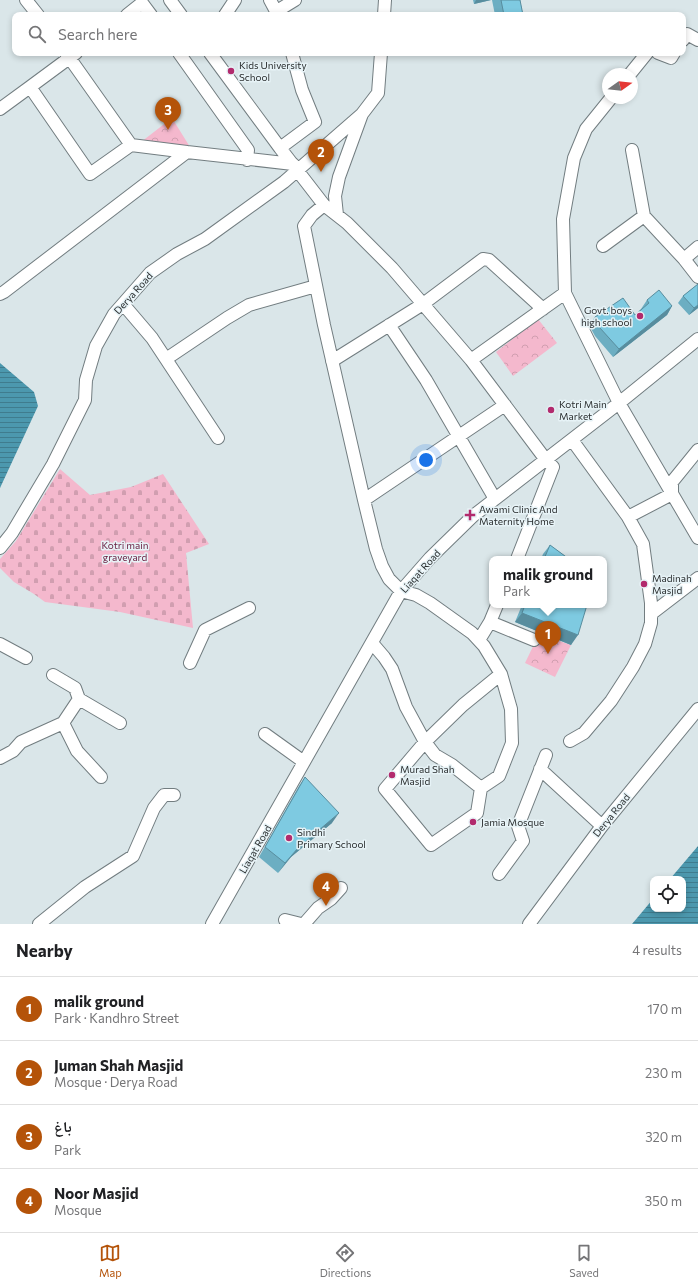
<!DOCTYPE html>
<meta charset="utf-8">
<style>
body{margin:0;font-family:Commissioner,"Noto Naskh Arabic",sans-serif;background:#f2f2f2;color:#202124}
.controls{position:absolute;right:12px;bottom:12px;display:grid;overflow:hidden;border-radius:8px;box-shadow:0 2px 6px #0003}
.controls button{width:36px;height:36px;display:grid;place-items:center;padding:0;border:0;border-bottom:1px solid #e0e0e0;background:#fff;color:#202124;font:20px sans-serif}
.compass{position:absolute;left:602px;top:68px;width:36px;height:36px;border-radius:50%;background:#fff;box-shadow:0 2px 6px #0003;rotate:75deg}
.you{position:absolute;left:426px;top:460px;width:14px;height:14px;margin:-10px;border:3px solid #fff;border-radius:50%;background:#1a73e8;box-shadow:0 0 0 6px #1a73e833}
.badge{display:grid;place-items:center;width:26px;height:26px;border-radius:50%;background:#b45309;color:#fff;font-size:13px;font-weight:700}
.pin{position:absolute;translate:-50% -33px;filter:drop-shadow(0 1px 2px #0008)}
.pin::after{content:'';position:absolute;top:21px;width:14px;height:12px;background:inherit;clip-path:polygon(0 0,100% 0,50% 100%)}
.popup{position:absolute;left:489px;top:556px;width:118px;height:52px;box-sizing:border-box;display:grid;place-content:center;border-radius:8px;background:#fff;filter:drop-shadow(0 1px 3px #0005);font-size:13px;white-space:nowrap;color:#757577}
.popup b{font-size:15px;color:#202124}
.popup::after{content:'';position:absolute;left:50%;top:100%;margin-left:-8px;border:8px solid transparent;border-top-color:#fff}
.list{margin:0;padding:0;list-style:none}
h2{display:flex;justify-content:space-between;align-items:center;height:52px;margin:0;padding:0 16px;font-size:17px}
h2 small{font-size:13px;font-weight:400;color:#757577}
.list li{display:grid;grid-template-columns:26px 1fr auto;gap:12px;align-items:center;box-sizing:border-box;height:64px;padding:0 16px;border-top:1px solid #e0e0e0}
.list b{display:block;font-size:15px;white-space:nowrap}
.list p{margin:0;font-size:13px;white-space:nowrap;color:#757577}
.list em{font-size:13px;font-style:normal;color:#757577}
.icon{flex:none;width:22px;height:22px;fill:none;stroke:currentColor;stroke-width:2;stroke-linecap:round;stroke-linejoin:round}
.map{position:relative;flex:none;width:698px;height:924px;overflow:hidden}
.search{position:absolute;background:#fff;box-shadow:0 2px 6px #0003;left:12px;right:12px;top:12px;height:44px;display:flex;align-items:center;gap:10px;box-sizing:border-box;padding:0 14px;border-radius:8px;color:#757577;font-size:15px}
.sheet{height:308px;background:#fff}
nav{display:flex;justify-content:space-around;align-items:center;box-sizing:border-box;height:56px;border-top:1px solid #e0e0e0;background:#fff;font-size:11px;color:#757577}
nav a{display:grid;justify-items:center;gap:2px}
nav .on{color:#b45309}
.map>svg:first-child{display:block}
</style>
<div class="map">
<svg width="698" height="924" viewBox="0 0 698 924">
<defs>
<pattern id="cemetery-stones" width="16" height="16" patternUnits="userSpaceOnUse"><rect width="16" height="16" fill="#f4b8cd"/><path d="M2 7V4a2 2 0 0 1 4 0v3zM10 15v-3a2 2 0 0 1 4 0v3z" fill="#d19eb0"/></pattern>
<pattern id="park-crowns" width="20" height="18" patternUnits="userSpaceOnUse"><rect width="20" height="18" fill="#f4b8cd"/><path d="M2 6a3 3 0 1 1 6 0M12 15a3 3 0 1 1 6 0" fill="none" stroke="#d19eb0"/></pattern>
<pattern id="water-rules" width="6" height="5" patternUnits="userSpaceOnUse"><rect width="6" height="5" fill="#4c98ae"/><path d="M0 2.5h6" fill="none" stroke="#3f7c8e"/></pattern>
</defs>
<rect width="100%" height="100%" fill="#dae6e9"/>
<path fill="url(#cemetery-stones)" d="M60,469L90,495L131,487L163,474L209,544L186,553L193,628L120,612L45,602L34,594L14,582L0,568V559L16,541Z"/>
<path fill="url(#park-crowns)" d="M172,118L190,147L141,142Z
M538,319L557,343L513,376L496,352Z
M539,634L571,645L555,677L525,663Z"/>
<path fill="url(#water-rules)" d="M0,363L34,392L38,406L0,488Z
M698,846V924H632L653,899V909H683V879H670Z"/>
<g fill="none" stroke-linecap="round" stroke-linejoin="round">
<g stroke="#727d80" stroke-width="14">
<path id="minor" d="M26,0L38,15
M170,0L181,15
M270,0L278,15
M277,11L295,0
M127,15L142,3L151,15
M225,15L235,0
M384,15L385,0
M683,40L687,34L698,40
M66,53L131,145
M76,53L30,87L90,174L131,145L187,152
M179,53L248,150L247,160
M210,53L280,148L324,205L347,223L392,268L471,360L546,460L553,467L517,559
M658,53L671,58L674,53
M630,74L647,53
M611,98L586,129L574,158L563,219L565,293L619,403L698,538
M0,109L30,87
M280,148L315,122L302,90L292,53
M632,150L644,216L684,259L698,277
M324,205L312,215L304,226L324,325L364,500L376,549L382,566L389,579L401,591L416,595L430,603L472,633L484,646L501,674L511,709L512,743L499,776L481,788L477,813L431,845L385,789L425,742L463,705L501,674
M337,215L335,196L339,177L362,114L378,93L381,53
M603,246L644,216
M684,259L698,247
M0,294L4,292L187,152L293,164
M123,304L152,338L218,438
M389,325L426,380L495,499
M166,359L227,318L249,305L316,286
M471,360L565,293
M332,361L423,304L483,259L489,260L543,309
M572,440L628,517L672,494V482L698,450
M364,500L505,405
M0,548L12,533L53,464L85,400L86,380L96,346L114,314L150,273L177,254L205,239L284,182L362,114
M651,614L698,578
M490,622L534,640
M479,640L490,622L497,605
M372,643L384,657L392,669L406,707L425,742L435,755L452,765L481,788
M0,644L26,658
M190,663L205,630L249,608
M53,675L75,688L79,699L120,723
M63,723L77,751L101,777
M265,734L304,762
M570,741L584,733L611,701L633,667L645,644L651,623V603L643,544L628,517
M0,758L13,751L21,742L63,723L79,699
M540,769L602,826
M499,874L523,841L518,826L546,755
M285,920L301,924
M39,924L85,887L133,856L154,808L164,795H174
M212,924L401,591L430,558L473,516L619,403L698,339
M304,924L318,908L331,899L341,888
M529,924L602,826L698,709"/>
</g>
<use href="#minor" stroke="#fff" stroke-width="12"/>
</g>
<path fill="#6caec2" d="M473,0H491L474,4Z
M492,0H520L523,15H495Z
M698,284V308L689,315L678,303L683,296Z
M647,300L672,306L667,315L613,357L595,336L589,325L595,317L635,315L641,309Z
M550,545L569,559H541L543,554Z
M522,605H587L571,645L515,622Z
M305,777L332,823L291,857L278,873L259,857L299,786Z"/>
<path fill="#588d9e" d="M476,0H491L474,4Z
M698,305V308L689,315L694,308Z
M672,306L667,315L613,357L619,349Z
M522,613L578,635L571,645L515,622Z
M339,813L332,823L291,857L278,873L285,863L298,848Z"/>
<path fill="#7ecae1" stroke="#588d9e" d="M501,0H520L523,15H504Z
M698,284V305L694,308L683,296Z
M659,290L672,306L619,349L600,328L595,317L623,298L635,315L649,303L647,300Z
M550,545L569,559H544Z
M525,605H587L578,635L522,613Z
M305,777L339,813L298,848L285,863L265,847Z"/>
<g fill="#b22a6d" stroke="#e7f3f7" stroke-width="1.5">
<circle cx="231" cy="71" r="4"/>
<circle cx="640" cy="316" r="4"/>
<circle cx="551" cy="410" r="4"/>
<path d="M468 509h4v4h4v4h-4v4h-4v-4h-4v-4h4z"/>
<circle cx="644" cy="584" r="4"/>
<circle cx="392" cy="775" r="4"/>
<circle cx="473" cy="822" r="4"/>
<circle cx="289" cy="838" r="4"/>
</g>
<g text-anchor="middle" stroke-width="3" stroke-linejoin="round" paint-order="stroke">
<g font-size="10" fill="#2a2e2f" stroke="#e7f3f7" text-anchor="start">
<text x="239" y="69">Kids University<tspan x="239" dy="12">School</tspan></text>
<text x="632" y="314" text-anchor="end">Govt. boys<tspan x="632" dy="12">high school</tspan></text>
<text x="559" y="408">Kotri Main<tspan x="559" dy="12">Market</tspan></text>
<text x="479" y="513">Awami Clinic And<tspan x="479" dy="12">Maternity Home</tspan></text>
<text x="652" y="582">Madinah<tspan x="652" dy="12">Masjid</tspan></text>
<text x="400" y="773">Murad Shah<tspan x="400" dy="12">Masjid</tspan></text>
<text x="481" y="826">Jamia Mosque</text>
<text x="297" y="836">Sindhi<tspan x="297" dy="12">Primary School</tspan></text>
</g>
<g font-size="10" fill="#2a2e2f" stroke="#e7f3f7">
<text transform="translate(133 293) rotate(-48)" y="4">Derya Road</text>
<text transform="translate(420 571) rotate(-48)" y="4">Liaqat Road</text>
<text transform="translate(611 815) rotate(-51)" y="4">Derya Road</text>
<text transform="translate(255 849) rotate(-60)" y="4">Liaqat Road</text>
</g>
<g font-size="10" fill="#6d2244" stroke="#e7f3f7">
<text x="125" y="549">Kotri main<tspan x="125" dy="12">graveyard</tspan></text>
</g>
</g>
</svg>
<div class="controls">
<button><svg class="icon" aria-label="locate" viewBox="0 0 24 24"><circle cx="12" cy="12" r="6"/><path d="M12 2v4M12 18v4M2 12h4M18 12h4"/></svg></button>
</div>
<svg class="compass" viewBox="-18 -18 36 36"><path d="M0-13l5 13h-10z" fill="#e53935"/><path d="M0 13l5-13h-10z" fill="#757577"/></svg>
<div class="you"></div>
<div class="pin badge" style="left:548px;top:654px">1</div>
<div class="popup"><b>malik ground</b>Park</div>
<div class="pin badge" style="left:321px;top:172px">2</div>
<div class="pin badge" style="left:168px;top:130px">3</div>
<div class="pin badge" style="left:326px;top:906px">4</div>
<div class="search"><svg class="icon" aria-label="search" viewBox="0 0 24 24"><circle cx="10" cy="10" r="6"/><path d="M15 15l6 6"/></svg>Search here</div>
</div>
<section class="sheet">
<h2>Nearby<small>4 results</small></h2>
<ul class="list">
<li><span class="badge">1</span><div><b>malik ground</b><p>Park · Kandhro Street</p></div><em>170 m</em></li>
<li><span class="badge">2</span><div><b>Juman Shah Masjid</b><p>Mosque · Derya Road</p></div><em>230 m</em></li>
<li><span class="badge">3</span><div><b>باغ</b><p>Park</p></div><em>320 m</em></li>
<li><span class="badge">4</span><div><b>Noor Masjid</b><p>Mosque</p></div><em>350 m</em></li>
</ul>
</section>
<nav>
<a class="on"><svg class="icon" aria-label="map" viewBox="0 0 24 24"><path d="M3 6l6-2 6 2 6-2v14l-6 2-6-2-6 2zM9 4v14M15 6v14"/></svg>Map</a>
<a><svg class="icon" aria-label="directions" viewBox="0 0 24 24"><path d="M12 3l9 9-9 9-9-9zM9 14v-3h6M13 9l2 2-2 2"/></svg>Directions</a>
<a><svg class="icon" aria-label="saved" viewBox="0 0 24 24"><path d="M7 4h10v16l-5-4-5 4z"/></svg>Saved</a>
</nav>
